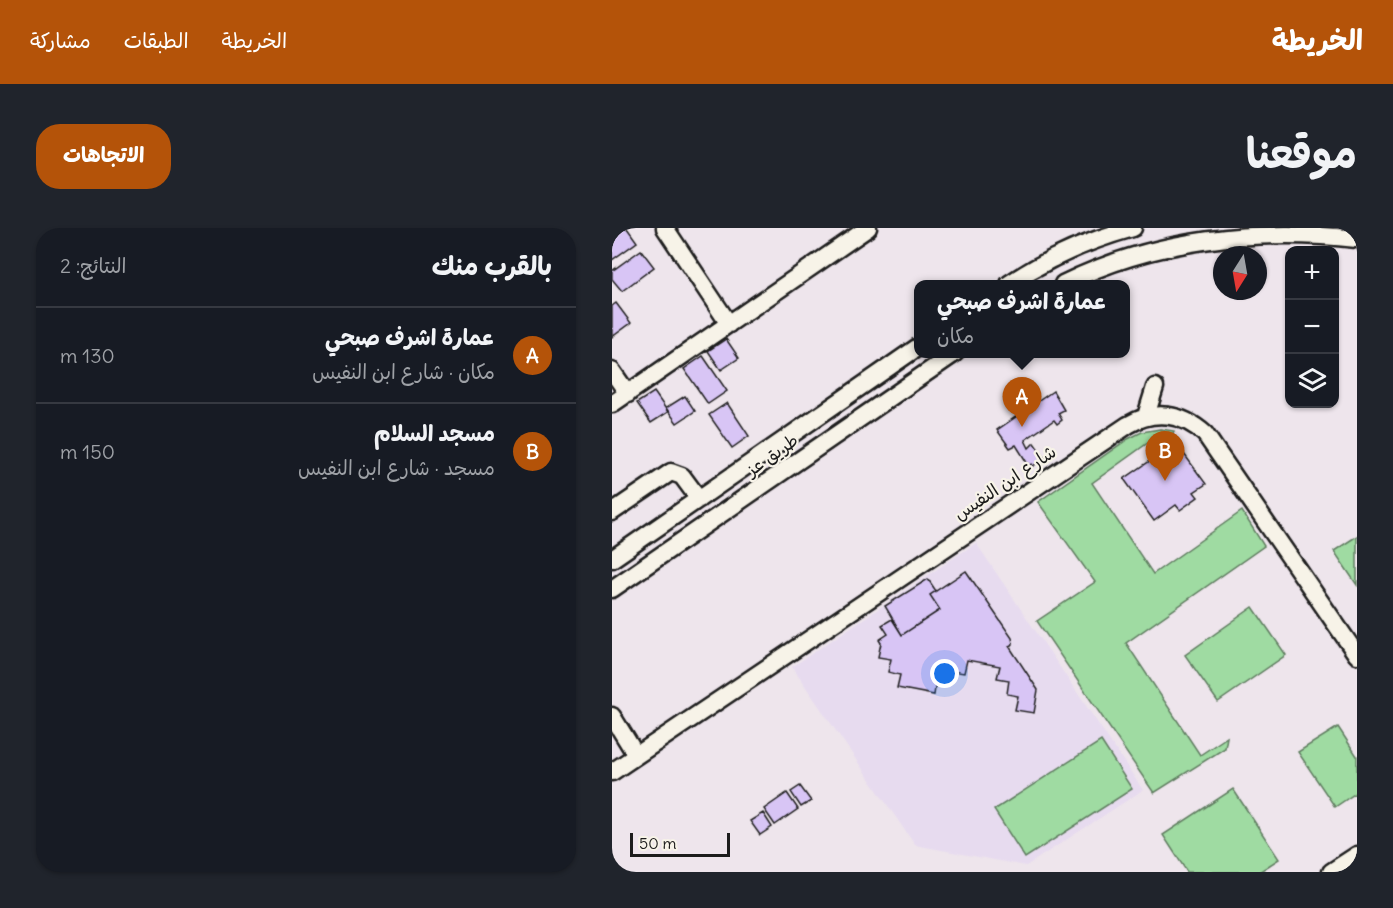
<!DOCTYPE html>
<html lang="ar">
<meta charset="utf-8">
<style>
body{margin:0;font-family:Delius,"Playpen Sans Arabic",sans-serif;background:#20242c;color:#f1f3f6;direction:rtl}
.controls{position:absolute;right:18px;top:18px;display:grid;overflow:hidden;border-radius:12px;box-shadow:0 2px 4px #0004}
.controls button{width:54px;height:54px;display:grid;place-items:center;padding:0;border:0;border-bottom:2px solid #363941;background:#171b24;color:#f1f3f6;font:30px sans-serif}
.compass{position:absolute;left:601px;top:18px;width:54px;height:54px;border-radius:50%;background:#171b24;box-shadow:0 2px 4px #0004;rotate:191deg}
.scale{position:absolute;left:18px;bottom:15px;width:100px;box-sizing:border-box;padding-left:6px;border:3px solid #1c1c1c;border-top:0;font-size:16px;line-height:21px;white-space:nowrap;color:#1c1c1c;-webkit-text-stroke:4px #f7f3e8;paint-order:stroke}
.you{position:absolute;left:333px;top:446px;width:21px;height:21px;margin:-15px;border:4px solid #fff;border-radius:50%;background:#1a73e8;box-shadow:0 0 0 9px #1a73e833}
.badge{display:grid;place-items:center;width:39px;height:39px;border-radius:50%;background:#b45309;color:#fff;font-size:20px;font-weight:700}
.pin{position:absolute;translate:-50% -50px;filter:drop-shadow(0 2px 3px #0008)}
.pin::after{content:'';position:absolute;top:32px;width:21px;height:18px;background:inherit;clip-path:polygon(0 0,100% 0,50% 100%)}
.popup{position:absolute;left:302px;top:52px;width:216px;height:78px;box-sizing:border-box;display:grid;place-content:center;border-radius:12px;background:#171b24;filter:drop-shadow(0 2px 4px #0005);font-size:20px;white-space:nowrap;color:#9ea1a6}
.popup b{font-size:22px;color:#f1f3f6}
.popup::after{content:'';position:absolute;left:50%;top:100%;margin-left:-12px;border:12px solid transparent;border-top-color:#171b24}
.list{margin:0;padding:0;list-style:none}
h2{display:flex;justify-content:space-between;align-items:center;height:78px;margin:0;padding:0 24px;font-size:26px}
h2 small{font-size:20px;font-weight:400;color:#9ea1a6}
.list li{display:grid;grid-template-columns:39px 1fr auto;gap:18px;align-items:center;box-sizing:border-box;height:96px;padding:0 24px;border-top:2px solid #363941}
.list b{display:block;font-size:22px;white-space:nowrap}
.list p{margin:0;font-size:20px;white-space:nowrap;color:#9ea1a6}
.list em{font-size:20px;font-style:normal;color:#9ea1a6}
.icon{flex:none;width:33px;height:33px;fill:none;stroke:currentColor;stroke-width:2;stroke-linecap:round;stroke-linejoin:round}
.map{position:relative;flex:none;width:745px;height:644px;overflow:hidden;direction:ltr;border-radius:24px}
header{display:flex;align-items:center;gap:36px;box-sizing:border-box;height:84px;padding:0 30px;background:#b45309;color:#fff}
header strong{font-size:28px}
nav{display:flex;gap:33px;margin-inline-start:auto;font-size:21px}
.intro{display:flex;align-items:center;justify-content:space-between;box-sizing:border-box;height:144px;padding:0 36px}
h1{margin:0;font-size:42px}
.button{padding:15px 27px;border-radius:24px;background:#b45309;color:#fff;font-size:21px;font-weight:700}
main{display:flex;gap:36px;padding:0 36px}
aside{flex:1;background:#171b24;border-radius:24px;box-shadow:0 2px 4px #0004}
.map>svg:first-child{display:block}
</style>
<header>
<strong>الخريطة</strong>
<nav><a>الخريطة</a><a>الطبقات</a><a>مشاركة</a></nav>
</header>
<div class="intro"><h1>موقعنا</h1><a class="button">الاتجاهات</a></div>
<main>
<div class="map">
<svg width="745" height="644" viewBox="0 0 745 644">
<rect width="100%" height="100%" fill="#eee5ec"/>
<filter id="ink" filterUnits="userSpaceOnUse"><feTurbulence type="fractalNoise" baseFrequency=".0167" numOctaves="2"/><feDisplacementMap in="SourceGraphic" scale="12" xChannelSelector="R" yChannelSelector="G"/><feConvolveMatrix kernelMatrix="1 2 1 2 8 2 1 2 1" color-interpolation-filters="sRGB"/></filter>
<g filter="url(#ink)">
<path fill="#e7dbef" d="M364,315L531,562L414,638L303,617L180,439Z"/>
<path fill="#9fdba2" stroke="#5e7c5f" stroke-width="1.5" d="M548,201L562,203L561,206L547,207L480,255L541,346L630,283L652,318L514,415L588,527L615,509L613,520L542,565L425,393L483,354L426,274L516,211L530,204Z
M745,308V357L722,323Z
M641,379L674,427L606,474L573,427Z
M726,499L745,528V564L723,579L686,524Z
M489,513L520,561L413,630L382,582Z
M621,561L667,631L647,644H575L551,607Z"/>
<path fill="#d8c5f5" stroke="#1c1c1c" stroke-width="1.5" d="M5,0H15L25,14L0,32V3Z
M29,22L42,39L10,63L0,51V43Z
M4,75L19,95L0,109V78Z
M114,111L127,130L109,142L96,123Z
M91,128L115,163L96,176L72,141Z
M441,163L452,182L446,185L450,192L445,196L442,192L413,212L417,220L422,215L433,230L421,238L420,236L417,238L404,217L398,220L385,202Z
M42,164L56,184L39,195L25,175Z
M73,168L83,183L65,195L54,180Z
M115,175L137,208L120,220L97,187Z
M564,215L594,256L582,264L586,269L568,282L564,277L542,293L512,251Z
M354,343L400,410L401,416L397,418L426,462L422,485L403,482L406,468L395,466L397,452L385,450L388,438L355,432L352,445L340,443L337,456L324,453L322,467L285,460L288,447L276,444L279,431L266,429L269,415L267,412L276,406L270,397L280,391L290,407L328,382L318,367Z
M316,351L324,363L318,367L328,382L290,407L273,378Z
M188,558L199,573L189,579L179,564Z
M175,565L186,581L163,597L152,581Z
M151,585L160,599L148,607L138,593Z"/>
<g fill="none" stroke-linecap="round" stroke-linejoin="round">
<g stroke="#1c1c1c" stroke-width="21">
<path id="minor" d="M53,0L117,96
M397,56C434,31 478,12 521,0
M451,56C541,11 646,0 745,11
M0,143L16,166
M0,176L256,0
M534,188L543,159
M0,284L59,244L70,248L87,271
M0,331L306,119
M0,361L343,125
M0,488L24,527
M0,544L516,197C542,181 570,185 593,206L745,427
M719,644L745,627"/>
</g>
<use href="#minor" stroke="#f7f3e8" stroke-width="16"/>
</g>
</g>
<g text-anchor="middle" stroke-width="4.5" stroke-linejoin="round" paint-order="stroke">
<g font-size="18" fill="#1c1c1c" stroke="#f7f3e8">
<text transform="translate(160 227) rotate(-35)" y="6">طريق عز</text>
<text transform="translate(393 255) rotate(-34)" y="6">شارع ابن النفيس</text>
</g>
</g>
</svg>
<div class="controls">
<button>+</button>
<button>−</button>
<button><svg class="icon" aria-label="layers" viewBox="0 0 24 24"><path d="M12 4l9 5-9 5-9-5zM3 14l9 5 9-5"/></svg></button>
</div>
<svg class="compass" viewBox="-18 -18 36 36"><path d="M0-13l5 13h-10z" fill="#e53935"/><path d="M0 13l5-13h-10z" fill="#9ea1a6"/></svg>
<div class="scale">50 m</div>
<div class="you"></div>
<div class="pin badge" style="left:410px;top:199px">A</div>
<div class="popup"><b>عمارة اشرف صبحي</b>مكان</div>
<div class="pin badge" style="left:553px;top:253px">B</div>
</div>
<aside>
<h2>بالقرب منك<small>النتائج: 2</small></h2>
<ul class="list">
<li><span class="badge">A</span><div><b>عمارة اشرف صبحي</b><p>مكان · شارع ابن النفيس</p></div><em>130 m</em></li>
<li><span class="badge">B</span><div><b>مسجد السلام</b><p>مسجد · شارع ابن النفيس</p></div><em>150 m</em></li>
</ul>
</aside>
</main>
